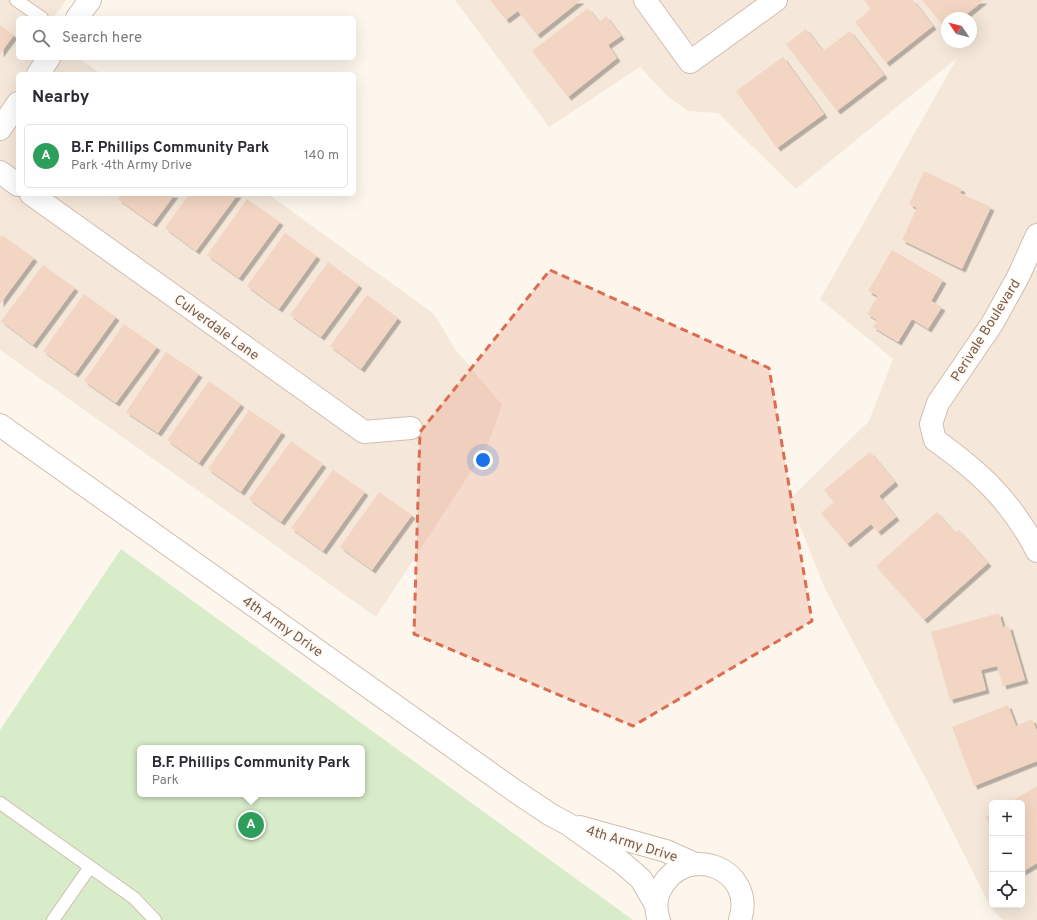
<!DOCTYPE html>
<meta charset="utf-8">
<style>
body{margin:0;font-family:Overpass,sans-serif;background:#f7f7f7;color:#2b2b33}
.controls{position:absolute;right:12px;bottom:12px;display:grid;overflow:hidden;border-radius:6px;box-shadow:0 4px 16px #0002}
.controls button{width:36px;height:36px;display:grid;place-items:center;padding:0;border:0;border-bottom:1px solid #e1e1e2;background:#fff;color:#2b2b33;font:20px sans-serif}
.compass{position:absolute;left:941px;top:12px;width:36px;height:36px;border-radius:50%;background:#fff;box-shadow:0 4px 16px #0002;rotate:305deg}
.you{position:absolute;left:483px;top:460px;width:14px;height:14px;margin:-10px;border:3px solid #fff;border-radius:50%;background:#1a73e8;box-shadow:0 0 0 6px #1a73e833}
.badge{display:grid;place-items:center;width:26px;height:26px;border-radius:50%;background:#b45309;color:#fff;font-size:13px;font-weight:700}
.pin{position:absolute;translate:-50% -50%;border:2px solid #fff;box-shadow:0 1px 4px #0006}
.popup{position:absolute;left:137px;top:745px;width:228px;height:52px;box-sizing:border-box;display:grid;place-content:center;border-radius:6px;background:#fff;filter:drop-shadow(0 1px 3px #0005);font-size:13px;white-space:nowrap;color:#7c7c81}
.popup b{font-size:15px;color:#2b2b33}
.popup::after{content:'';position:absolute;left:50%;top:100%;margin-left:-8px;border:8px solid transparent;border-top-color:#fff}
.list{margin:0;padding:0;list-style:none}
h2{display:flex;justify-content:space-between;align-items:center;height:52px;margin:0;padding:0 16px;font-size:17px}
h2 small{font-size:13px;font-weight:400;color:#7c7c81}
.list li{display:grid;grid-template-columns:26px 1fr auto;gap:12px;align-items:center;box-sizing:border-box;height:64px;margin:0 8px 8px;padding:0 8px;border:1px solid #e1e1e2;border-radius:6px}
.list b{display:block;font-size:15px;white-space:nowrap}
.list p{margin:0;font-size:13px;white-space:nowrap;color:#7c7c81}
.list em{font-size:13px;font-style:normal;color:#7c7c81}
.icon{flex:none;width:22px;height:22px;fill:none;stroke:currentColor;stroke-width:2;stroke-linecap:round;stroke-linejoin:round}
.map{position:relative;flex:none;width:1037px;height:920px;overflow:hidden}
.search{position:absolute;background:#fff;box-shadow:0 4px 16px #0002;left:16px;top:16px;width:340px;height:44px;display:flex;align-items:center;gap:10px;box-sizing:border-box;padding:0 14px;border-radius:6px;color:#7c7c81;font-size:15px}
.panel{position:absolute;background:#fff;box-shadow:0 4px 16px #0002;left:16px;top:72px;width:340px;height:124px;border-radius:6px}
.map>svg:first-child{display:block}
</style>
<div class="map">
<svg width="1037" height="920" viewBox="0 0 1037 920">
<defs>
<filter id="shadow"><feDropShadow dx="3.5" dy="3.5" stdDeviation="0" flood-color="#0004"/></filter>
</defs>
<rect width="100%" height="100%" fill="#fdf6ec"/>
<path fill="#f5e8da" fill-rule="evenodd" d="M0,0H66L53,18H18V58H79L101,74H18V194H268L434,314L455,349L502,405L487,447L376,617L0,350Z
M455,0H1037V920H1003L991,908L926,779L826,591L789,500L869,421L893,359L820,299L903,154L957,58L796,189L718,113L688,111L668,97L640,67L549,127ZM947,18H971V42H947ZM992,803H1022V905H992Z"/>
<path fill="#d8ecc9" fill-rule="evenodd" d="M121,549L633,920H0V730ZM140,748H362V794H140Z"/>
<path fill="#f3d5c3" filter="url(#shadow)" d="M490,0H581L537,35L518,11L506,20Z
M864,0H913L933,26L886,63L855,22L871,9Z
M922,0H984L962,18H947V30Z
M588,8L599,22L606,16L621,36L608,45L617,58L568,97L532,51Z
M0,25L14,35L0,54Z
M806,29L823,51L850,31L884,75L837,111L786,44Z
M783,57L824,114L777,148L736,91Z
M924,171L962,189L960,193L991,207L962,269L902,240L917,208L909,204Z
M121,194H175L153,224L118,199Z
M189,194H238L196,251L165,228Z
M247,199L280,222L239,278L207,255Z
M285,233L317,256L279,309L247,286Z
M2,235L34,258L0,304V238Z
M892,250L943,280L931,301L942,307L928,329L912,319L898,342L873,327L877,320L867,314L878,296L868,291Z
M328,262L359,285L321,337L290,315Z
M43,265L75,288L33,345L1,321Z
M84,294L116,317L75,374L43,351Z
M367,295L398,318L361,369L330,346Z
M124,324L157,347L116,403L84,381Z
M166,352L199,374L158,433L126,412Z
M209,381L241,404L199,463L167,440Z
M249,410L282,432L241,492L208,469Z
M291,441L323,464L281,522L249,499Z
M870,452L895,482L879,496L896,517L878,532L871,524L847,544L821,513L834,502L824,490Z
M333,470L365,492L323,551L291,528Z
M379,492L412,515L372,570L340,547Z
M937,512L955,533L959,530L988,563L924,620L876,566Z
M999,613L1003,627L1009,626L1025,680L1003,686L997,666L981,670L986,690L950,700L931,632Z
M1008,705L1016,726L1032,719L1037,731V761L974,786L952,727Z
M1037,786V863L1022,872V803H1009Z
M992,813V828L986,817Z"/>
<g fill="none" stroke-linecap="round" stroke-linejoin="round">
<g stroke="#d1beb0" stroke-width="14">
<path id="service" d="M16,0L42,18
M0,803L134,898L155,920
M53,920L90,867"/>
</g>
<g stroke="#d1beb0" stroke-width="24">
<path id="minor" d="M645,0L690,62L776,0
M77,18L90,0
M38,74L49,58
M0,129L18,103
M0,172L18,185
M31,194L364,432L411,428
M1037,235L1018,277L992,324L938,403L931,424L935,440C980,472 1011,501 1037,551"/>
</g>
<g stroke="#d1beb0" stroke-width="24">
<path id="tertiary" d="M0,425L515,791L551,815L568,824L620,861L641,879L656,905
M580,827L666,851L695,864
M659,920C655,911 656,898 660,890C685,840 757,869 740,920"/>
</g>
<use href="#service" stroke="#fff" stroke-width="12"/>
<use href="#minor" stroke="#fff" stroke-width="22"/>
<use href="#tertiary" stroke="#fff" stroke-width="22"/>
</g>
<path fill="#dc6d51" fill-opacity="0.2" stroke="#dc6d51" stroke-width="3" stroke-dasharray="8 5" stroke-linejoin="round" d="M550,270L769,368L812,621L633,726L414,634L420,432Z"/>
<g text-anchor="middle" stroke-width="4" stroke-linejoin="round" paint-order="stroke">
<g font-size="14" fill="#7a5c4d" stroke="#fffaf3">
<text transform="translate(217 327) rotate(36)" y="5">Culverdale Lane</text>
<text transform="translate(985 330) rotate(-58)" y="5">Perivale Boulevard</text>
<text transform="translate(283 626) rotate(35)" y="5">4th Army Drive</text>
<text transform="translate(632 843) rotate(17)" y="5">4th Army Drive</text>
</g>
</g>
</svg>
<div class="controls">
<button>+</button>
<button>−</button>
<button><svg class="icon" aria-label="locate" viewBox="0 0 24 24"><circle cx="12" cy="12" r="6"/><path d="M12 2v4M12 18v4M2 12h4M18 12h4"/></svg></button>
</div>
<svg class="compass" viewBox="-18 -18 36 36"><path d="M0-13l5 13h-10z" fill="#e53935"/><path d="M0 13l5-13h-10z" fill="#7c7c81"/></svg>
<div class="you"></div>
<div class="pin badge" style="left:251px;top:825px;background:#2e9e5b">A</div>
<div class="popup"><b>B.F. Phillips Community Park</b>Park</div>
<div class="search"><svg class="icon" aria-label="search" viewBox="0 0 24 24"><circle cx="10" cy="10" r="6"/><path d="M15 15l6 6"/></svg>Search here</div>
<section class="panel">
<h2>Nearby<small></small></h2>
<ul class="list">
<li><span class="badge" style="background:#2e9e5b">A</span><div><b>B.F. Phillips Community Park</b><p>Park · 4th Army Drive</p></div><em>140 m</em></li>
</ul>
</section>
</div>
